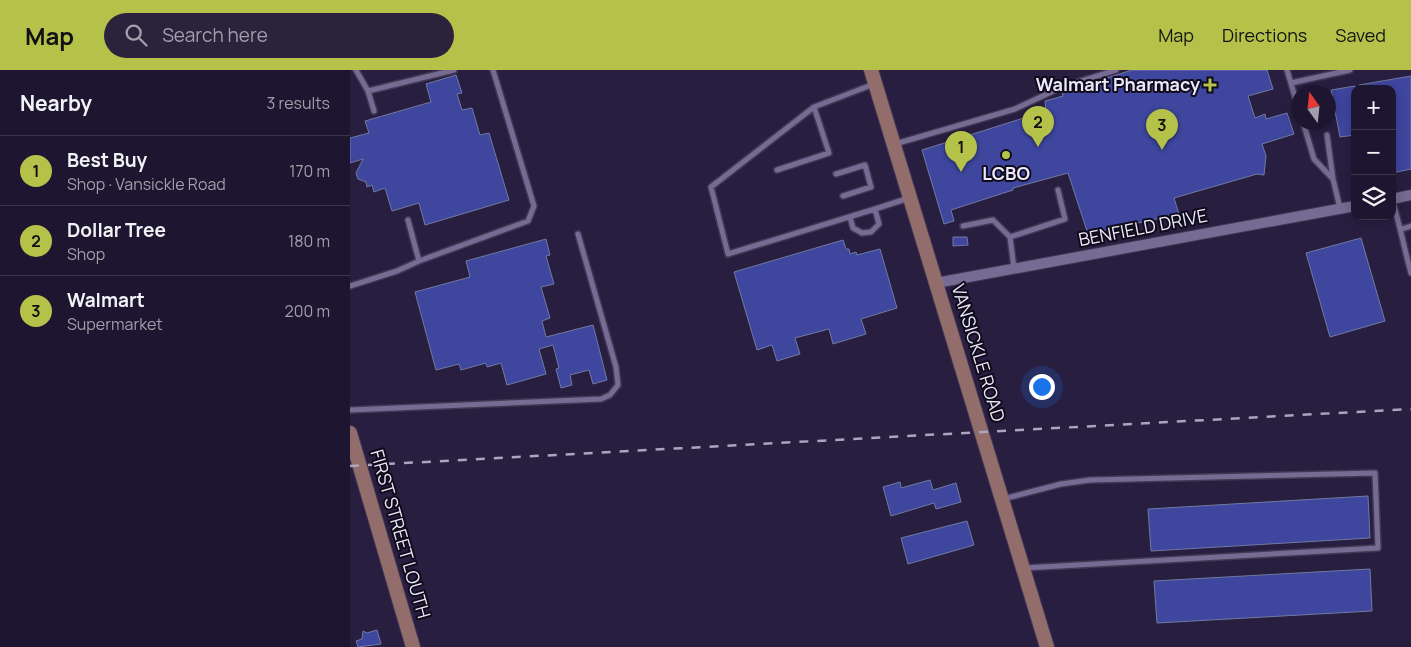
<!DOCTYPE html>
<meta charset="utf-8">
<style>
body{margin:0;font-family:Manrope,sans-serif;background:#2b233c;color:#f1f3f6}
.controls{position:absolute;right:15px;top:15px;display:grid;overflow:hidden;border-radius:10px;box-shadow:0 2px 12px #0003}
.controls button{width:45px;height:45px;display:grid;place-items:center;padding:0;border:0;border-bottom:1px solid #3c354c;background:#1e1630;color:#f1f3f6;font:25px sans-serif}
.compass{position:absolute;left:941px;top:15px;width:45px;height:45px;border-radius:50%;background:#1e1630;box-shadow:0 2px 12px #0003;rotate:345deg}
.you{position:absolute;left:691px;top:316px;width:18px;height:18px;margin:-12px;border:4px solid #fff;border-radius:50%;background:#1a73e8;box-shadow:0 0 0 8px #1a73e833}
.badge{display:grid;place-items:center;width:32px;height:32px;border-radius:50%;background:#b5c24a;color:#111;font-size:16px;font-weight:700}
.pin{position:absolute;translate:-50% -41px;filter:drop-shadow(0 1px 2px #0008)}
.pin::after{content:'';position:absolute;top:26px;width:18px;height:15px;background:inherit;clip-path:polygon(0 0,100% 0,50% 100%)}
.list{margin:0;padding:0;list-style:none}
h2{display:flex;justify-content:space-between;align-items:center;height:65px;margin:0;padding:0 20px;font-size:21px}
h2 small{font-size:16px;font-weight:400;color:#a19fab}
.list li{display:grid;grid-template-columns:32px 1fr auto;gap:15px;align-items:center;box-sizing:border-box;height:70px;padding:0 20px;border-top:1px solid #3c354c}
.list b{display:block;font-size:19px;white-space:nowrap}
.list p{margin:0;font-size:16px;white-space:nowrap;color:#a19fab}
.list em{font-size:16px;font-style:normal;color:#a19fab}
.icon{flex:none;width:28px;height:28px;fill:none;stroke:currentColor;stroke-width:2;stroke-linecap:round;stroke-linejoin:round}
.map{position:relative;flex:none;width:1061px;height:577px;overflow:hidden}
header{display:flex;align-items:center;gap:30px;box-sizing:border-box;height:70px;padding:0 25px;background:#b5c24a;color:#111}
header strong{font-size:24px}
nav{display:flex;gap:28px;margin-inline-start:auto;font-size:18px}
.search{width:350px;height:45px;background:#2b233c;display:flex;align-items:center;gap:12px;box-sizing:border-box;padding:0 18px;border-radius:28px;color:#a19fab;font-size:19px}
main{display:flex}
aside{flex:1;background:#1e1630}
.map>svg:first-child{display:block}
</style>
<header>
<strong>Map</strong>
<div class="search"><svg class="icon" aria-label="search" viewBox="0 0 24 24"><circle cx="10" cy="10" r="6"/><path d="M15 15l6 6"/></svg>Search here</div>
<nav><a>Map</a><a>Directions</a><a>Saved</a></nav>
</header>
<main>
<aside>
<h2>Nearby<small>3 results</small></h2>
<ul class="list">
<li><span class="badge">1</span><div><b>Best Buy</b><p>Shop · Vansickle Road</p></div><em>170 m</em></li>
<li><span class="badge">2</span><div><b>Dollar Tree</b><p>Shop</p></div><em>180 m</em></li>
<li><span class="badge">3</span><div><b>Walmart</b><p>Supermarket</p></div><em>200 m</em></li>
</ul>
</aside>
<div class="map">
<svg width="1061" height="577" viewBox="0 0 1061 577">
<rect width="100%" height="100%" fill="#281e40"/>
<path fill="#3e469e" stroke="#717aa2" d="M782,0H917L923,19L898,26L905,48L915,44L916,49L937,43L944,64L912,74L916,86L914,105L907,104L824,128L829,144L738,164L718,103L663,118V120L601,140L604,151L594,154L572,80L696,41L695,31L713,26L712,22Z
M106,5L112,23L107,24L112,40L122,38L130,65L139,63L159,130L75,155L69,133L42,141L35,118L24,122L22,115L17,117L16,112L8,109L6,103L13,89L0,93V68L19,63L15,51L81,32L76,14Z
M1061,6V99L1042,103V19H1010L1009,15Z
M1005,16V65L990,67L981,20Z
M603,167H617L618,175L603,176Z
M1011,168L1035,251L980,267L956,183Z
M196,169L200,185L196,186L204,214L191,217L200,248L192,251L196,267L243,255L257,310L243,314L239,300L220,305L222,315L211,318L206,299L209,298L203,275L189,279L196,304L157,315L151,293L137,297L136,293L111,300L109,294L86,300L65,222L120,207L116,191Z
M493,170L496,179H499L500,184L506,182L507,185L530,179L547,238L511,249L516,264L483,274L479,259L445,268L450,284L427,291L422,275L407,280L384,202Z
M580,410L583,420L606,413L611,432L586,439L584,433L541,446L533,417L550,412L551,418Z
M1018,426L1020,468L801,481L798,439Z
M617,451L624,475L558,494L551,468Z
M1020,499L1022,541L807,553L804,511Z
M27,560L31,574L8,577L6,571L12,569L13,561L17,563Z"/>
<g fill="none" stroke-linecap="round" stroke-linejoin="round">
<g stroke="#413855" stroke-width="8">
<path id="lane" d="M6,0L18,21L24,41
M937,0L948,37
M941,13L1000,0
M18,21L104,0
M464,37L524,14
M953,52L964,89L983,109L990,138
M977,65L983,109
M545,74L665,39L712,17L766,0
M427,100L479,83L464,37L361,117L378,184L525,139L529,154L521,162L512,163L503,158L500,147
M486,104L515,95L521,117L493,126
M1042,130C1050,154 1054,178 1061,203
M525,139L559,128
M58,150L69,191
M613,156L643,150L660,167
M1052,159L1061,156
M664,198L660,167L715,149L708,120
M0,216L47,201L69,191L178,151L184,136L143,0
M0,340L251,329L260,325L268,315L266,297L228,164
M653,429L711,414L740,410L1025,403L1028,478L674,498"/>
</g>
<g stroke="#413855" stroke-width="12">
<path id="street" d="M1042,129L1061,125
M586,213L1005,136"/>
</g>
<g stroke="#413855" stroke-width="16">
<path id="secondary" d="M521,0L697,577
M0,363L63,577"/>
</g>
<use href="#lane" stroke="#756b93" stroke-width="5"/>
<use href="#street" stroke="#756b93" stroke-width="10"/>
<use href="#secondary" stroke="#936d6b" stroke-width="14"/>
<path stroke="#aba5bd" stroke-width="2.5" stroke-dasharray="9 9" stroke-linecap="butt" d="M0,396L1061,339"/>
</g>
<g fill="#b5c24a" stroke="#0f0b1a" stroke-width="2">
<path d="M857.5 7.5h5v5h5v5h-5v5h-5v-5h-5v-5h5z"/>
<circle cx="656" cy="85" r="5"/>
</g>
<g text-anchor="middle" stroke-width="4" stroke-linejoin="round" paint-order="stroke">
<g font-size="18" font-weight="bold" fill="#ede9fc" stroke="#0f0b1a" text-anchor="end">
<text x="850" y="21">Walmart Pharmacy</text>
<text x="656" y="110" text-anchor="middle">LCBO</text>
</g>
<g font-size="18" fill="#ede9fc" stroke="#0f0b1a">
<text transform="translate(793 158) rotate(-11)" y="6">BENFIELD DRIVE</text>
<text transform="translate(628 283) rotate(73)" y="6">VANSICKLE ROAD</text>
<text transform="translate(50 464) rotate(74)" y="6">FIRST STREET LOUTH</text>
</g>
</g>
</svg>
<div class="controls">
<button>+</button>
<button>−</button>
<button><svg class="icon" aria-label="layers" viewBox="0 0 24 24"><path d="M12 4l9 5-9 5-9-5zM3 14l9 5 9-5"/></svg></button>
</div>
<svg class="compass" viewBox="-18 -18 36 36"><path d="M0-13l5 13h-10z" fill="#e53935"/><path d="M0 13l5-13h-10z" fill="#a19fab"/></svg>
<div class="you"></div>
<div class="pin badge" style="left:611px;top:102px">1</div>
<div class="pin badge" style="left:688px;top:77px">2</div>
<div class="pin badge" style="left:812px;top:80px">3</div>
</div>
</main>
